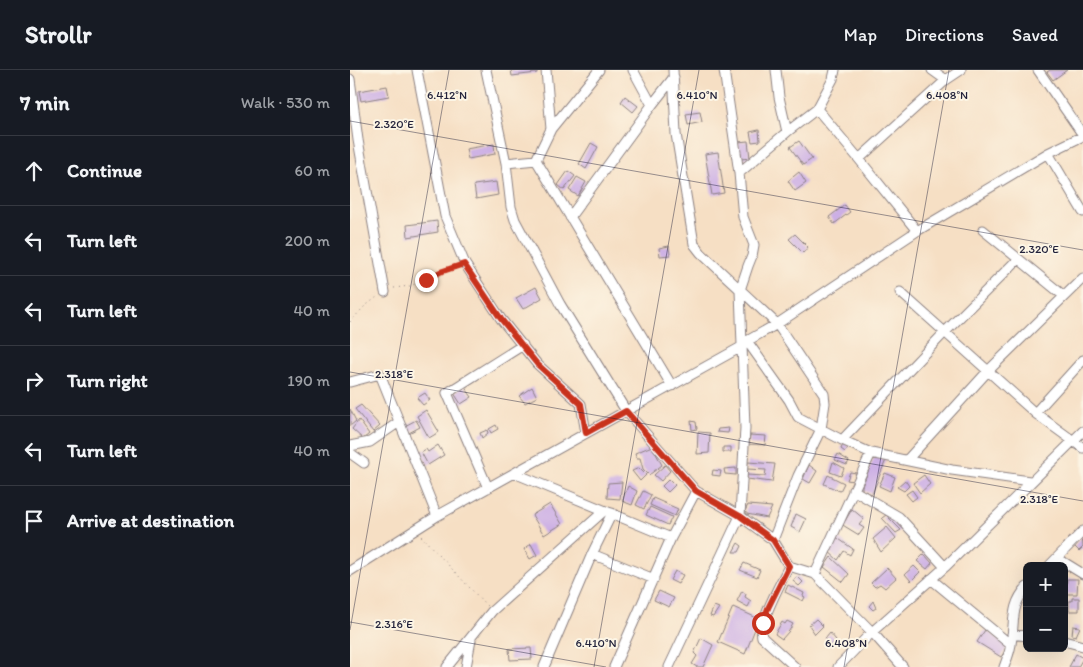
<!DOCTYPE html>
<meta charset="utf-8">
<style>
body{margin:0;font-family:Itim,sans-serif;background:#20242c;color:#f1f3f6}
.controls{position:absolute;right:15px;bottom:15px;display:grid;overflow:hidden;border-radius:8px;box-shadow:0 5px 20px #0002}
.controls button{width:45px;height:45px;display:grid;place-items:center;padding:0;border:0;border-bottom:1px solid #363941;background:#171b24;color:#f1f3f6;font:25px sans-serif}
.stop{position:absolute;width:15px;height:15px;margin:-11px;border:4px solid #c8321e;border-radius:50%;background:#fff}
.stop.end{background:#c8321e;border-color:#fff;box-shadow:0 1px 5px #0008}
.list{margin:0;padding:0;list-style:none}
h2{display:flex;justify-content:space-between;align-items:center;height:65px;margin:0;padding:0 20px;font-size:21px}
h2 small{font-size:16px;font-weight:400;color:#9ea1a6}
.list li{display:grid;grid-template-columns:32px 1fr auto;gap:15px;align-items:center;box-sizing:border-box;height:70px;padding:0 20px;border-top:1px solid #363941}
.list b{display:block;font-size:19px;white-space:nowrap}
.list em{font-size:16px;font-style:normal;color:#9ea1a6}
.icon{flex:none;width:28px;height:28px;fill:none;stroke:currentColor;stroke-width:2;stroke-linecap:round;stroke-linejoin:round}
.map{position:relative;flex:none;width:733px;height:597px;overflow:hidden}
header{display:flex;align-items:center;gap:30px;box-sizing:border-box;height:70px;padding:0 25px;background:#171b24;border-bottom:1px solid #363941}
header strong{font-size:24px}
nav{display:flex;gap:28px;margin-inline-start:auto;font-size:18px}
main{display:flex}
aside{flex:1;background:#171b24}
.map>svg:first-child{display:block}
</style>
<header>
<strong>Strollr</strong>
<nav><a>Map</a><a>Directions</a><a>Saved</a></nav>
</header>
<main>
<aside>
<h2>7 min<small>Walk · 530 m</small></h2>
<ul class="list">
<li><svg class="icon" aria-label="ahead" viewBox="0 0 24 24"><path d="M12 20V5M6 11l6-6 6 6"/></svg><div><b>Continue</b></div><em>60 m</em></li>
<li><svg class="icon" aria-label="left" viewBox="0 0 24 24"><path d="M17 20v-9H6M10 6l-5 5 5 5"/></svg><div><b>Turn left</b></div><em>200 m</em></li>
<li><svg class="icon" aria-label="left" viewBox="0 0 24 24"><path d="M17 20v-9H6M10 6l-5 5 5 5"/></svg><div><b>Turn left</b></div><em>40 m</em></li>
<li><svg class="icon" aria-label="right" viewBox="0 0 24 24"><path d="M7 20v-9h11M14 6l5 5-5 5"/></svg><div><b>Turn right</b></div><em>190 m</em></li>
<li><svg class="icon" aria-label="left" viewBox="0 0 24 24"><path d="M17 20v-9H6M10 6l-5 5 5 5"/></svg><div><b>Turn left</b></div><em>40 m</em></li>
<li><svg class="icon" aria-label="arrive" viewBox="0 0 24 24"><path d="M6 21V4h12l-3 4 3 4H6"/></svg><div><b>Arrive at destination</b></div></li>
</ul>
</aside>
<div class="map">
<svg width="733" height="597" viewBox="0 0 733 597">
<rect width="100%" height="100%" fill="#fcf5e5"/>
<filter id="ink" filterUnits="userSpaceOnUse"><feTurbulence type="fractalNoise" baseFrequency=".02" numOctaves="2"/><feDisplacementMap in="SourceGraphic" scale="10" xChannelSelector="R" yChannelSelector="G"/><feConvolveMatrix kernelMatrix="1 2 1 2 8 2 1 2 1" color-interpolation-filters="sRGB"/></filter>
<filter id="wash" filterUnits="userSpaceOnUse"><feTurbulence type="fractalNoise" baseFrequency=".0096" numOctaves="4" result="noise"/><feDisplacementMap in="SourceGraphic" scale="20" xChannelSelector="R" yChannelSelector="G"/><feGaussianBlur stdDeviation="1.12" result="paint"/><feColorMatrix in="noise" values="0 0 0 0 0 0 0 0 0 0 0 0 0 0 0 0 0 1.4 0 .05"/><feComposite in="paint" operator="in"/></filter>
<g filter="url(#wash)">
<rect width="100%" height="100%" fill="#f6dfc4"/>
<g id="blocks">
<path fill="#ccafe5" d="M161,0H187V3L162,6Z
M700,0H717L703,10L697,2Z
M37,16L39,26L11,31L9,21Z
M275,26L288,36L283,42L271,32Z
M350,42L352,52L338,55L336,44Z
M409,60L410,71L402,72L400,62Z
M398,71L400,88L391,89L388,72Z
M449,71L462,89L453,95L440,77Z
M241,73L248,77L236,99L229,94Z
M144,74L145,84L118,89L116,79Z
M368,82L374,123L362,125L355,84Z
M218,101L225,106L214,120L208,115Z
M449,102L456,113L445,121L438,111Z
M227,107L236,112L228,126L219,120Z
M146,112L148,125L126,129L124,115Z
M495,135L500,142L484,154L479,147Z
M87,151L88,162L58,167L57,155Z
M445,164L458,177L453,183L439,169Z
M319,176L320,185L310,186L309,178Z
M186,217L192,228L173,239L166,228Z
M114,316L122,327L111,334L104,323Z
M182,317L187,327L175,333L169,326Z
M75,323L80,330L73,335L67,328Z
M11,335L30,356L23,362L5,339Z
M0,339L6,351L0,356Z
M76,340L89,362L79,368L67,346Z
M9,350L19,364L13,369L2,359Z
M66,350L70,357L57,364L53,357Z
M341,351L346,352L347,359L342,360Z
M146,355L148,359L141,363L139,359Z
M379,358L378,363L367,362L368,359Z
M137,360L138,363L132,368L130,363Z
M348,362L360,363L359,383L347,384Z
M400,365L416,366L415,375L399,374Z
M494,372L499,377L495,382L491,379Z
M88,375L94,385L78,395L71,382L76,379L78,382Z
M302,376L312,395L299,405L293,399L290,388H287L285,383Z
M373,377H381V382H373Z
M488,384L499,391L497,395L485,390Z
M528,387L536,390L522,424L512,420V416L524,388Z
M398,392L425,394L422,412L397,409V405L415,406L416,400L397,399Z
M483,392L494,398L491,406L480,402Z
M315,395L320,401L311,411L304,405Z
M459,395L467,401L460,413L453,409Z
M289,398L296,405L290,411L282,401Z
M386,398V405L375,404L374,399Z
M363,400L371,401L370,406L362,405Z
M500,402L506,403L503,411L497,410Z
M535,403L545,407L540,421L529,416Z
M478,405L494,413L490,421L474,414Z
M574,405L580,414L570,423L563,413Z
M319,409L325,415L318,422L312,416Z
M555,410L559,416L554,421L547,417Z
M272,412L270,429L257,428L258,413Z
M278,416L287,421L282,435L272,431Z
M562,420L567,427L562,431L556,424Z
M293,421L301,425L294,439L286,435Z
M303,428L328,439L325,446L300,435Z
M200,434L212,454L194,465L182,445Z
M398,435L422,437L417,448L397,444L395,441Z
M300,437L322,447L318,455L296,445Z
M502,439L514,449L509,455L514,458L509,465L491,454L493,449L495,451Z
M446,444L456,449L450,462L441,457Z
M536,445L551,460L546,463L532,448Z
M537,457L546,468L531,482L523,469Z
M486,467L503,479L500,485L494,481L488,490L478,481Z
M732,467L733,477L729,481L724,476Z
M388,473L392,476L389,482H383Z
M181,474L187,485L180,489L174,479Z
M574,484L582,493L577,499L567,491Z
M481,487L499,504L493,512L474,497Z
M394,493L410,500L407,507L390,500Z
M564,496L570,502L561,511L555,504Z
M537,498L546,508L535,518L530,514L525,517L521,513Z
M325,501L333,505L328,514L320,510Z
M447,506L453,512L449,516L443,511Z
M717,509H728L727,524H716Z
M438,515L454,523L453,526L455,527L453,531L435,522Z
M309,521L324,528L319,537L304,530Z
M392,521L396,524L395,527L401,531L398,537L387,531Z
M722,528H729V541H719V531H722Z
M523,531L526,538L523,540L519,536Z
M364,536L369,538L363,547L360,546Z
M383,537L409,549L395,584L368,572Z
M466,549L473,556L465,564L459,555Z
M437,551L443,554L439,561L432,569L425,564L432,552L435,554Z
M723,556L730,557L726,566L722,565Z
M635,560L659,575L651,587L627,572Z
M480,563L486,570L480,577L475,569Z
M351,568L363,575L353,597H347L342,594L347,586L344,583Z
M181,578L182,589L160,590L159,579Z
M726,584L733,588L728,597H719Z"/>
</g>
</g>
<g filter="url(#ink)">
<use href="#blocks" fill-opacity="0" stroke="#8c8080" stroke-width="1"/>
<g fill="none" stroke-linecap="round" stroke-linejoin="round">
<g stroke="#8c8080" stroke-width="11">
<path id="minor" d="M67,0L95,146L115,194L151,249L187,294L231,334L236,363
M136,0L156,93L161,137L165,150L210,234L276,341L346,421L390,446L423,470L439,496L465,504L522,562L553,597
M196,0L201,59
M283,0L302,35
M323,0L326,64L344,174L351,183L427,254L474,324L475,333L471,359L448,406L423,470
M426,0L429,27L437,62
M582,0L596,10
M688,0L733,65
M0,9L8,70L35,222
M467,39L509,89L567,161
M698,83L733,142
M509,89L596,10L611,0
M186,90L322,316
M186,90L201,59L249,0
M156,93L186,90
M389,103L437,62L467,39L483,9L485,0
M220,147L302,35L324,7
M633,160L714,226
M550,222L685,343L733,378
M397,271L439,330L448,347L492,370L521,383L602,400L680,411
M0,312L30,304L87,446
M685,343L733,290
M492,370L594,263L668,189
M0,376L20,372L49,352
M0,383L14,393
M557,390L638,301L733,208
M164,403L321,468
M138,418L97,323L173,275
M503,420L549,447L595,497
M242,484L304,509
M707,488L733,504
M439,496C432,511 408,553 412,567L445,597
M699,496L733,461
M0,501L87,446L393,276L397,271L427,254L567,161L698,83L733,66
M465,504L521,383
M581,509L661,575
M662,564L677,566
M714,571L733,576
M97,597L142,541L254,441
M116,597L121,570
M194,597L242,484L262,443
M264,597L321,468L346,421
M319,597L390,446L395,358L390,220L398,196L402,186L404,175L393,147L389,103L374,0
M488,597L522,562L595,497L733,361
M654,597C657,589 660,582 661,574C665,551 660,536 677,517"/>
</g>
<path stroke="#8c8080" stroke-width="1" stroke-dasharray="1 4" stroke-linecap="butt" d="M44,218L60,216L106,197
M0,252L14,237L27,227
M71,466L137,536"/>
<use href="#minor" stroke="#fff" stroke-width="9"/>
</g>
</g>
<g fill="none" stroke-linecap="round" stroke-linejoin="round" filter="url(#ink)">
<path stroke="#c8321e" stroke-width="6" d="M76,210L90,202L114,194L151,249L187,294L231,334L236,363L276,341L346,421L390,446L423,470L439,496L418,538L413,553"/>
</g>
<path fill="none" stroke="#22223b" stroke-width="1" stroke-opacity="0.45" d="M0,51L733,180M0,302L733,431M0,552L256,597M0,560L99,0M244,597L349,0M494,597L599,0"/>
<g font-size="12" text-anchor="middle" fill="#22223b" stroke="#fcf5e5" stroke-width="4" stroke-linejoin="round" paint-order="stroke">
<text x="97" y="29">6.412°N</text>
<text x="347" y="29">6.410°N</text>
<text x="597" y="29">6.408°N</text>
<text x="44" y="58">2.320°E</text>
<text x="689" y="183">2.320°E</text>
<text x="44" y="308">2.318°E</text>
<text x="689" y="433">2.318°E</text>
<text x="44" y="558">2.316°E</text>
<text x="246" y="577">6.410°N</text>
<text x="496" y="577">6.408°N</text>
</g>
</svg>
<div class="controls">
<button>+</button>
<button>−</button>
</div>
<div class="stop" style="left:413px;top:553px"></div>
<div class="stop end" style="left:76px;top:210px"></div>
</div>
</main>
